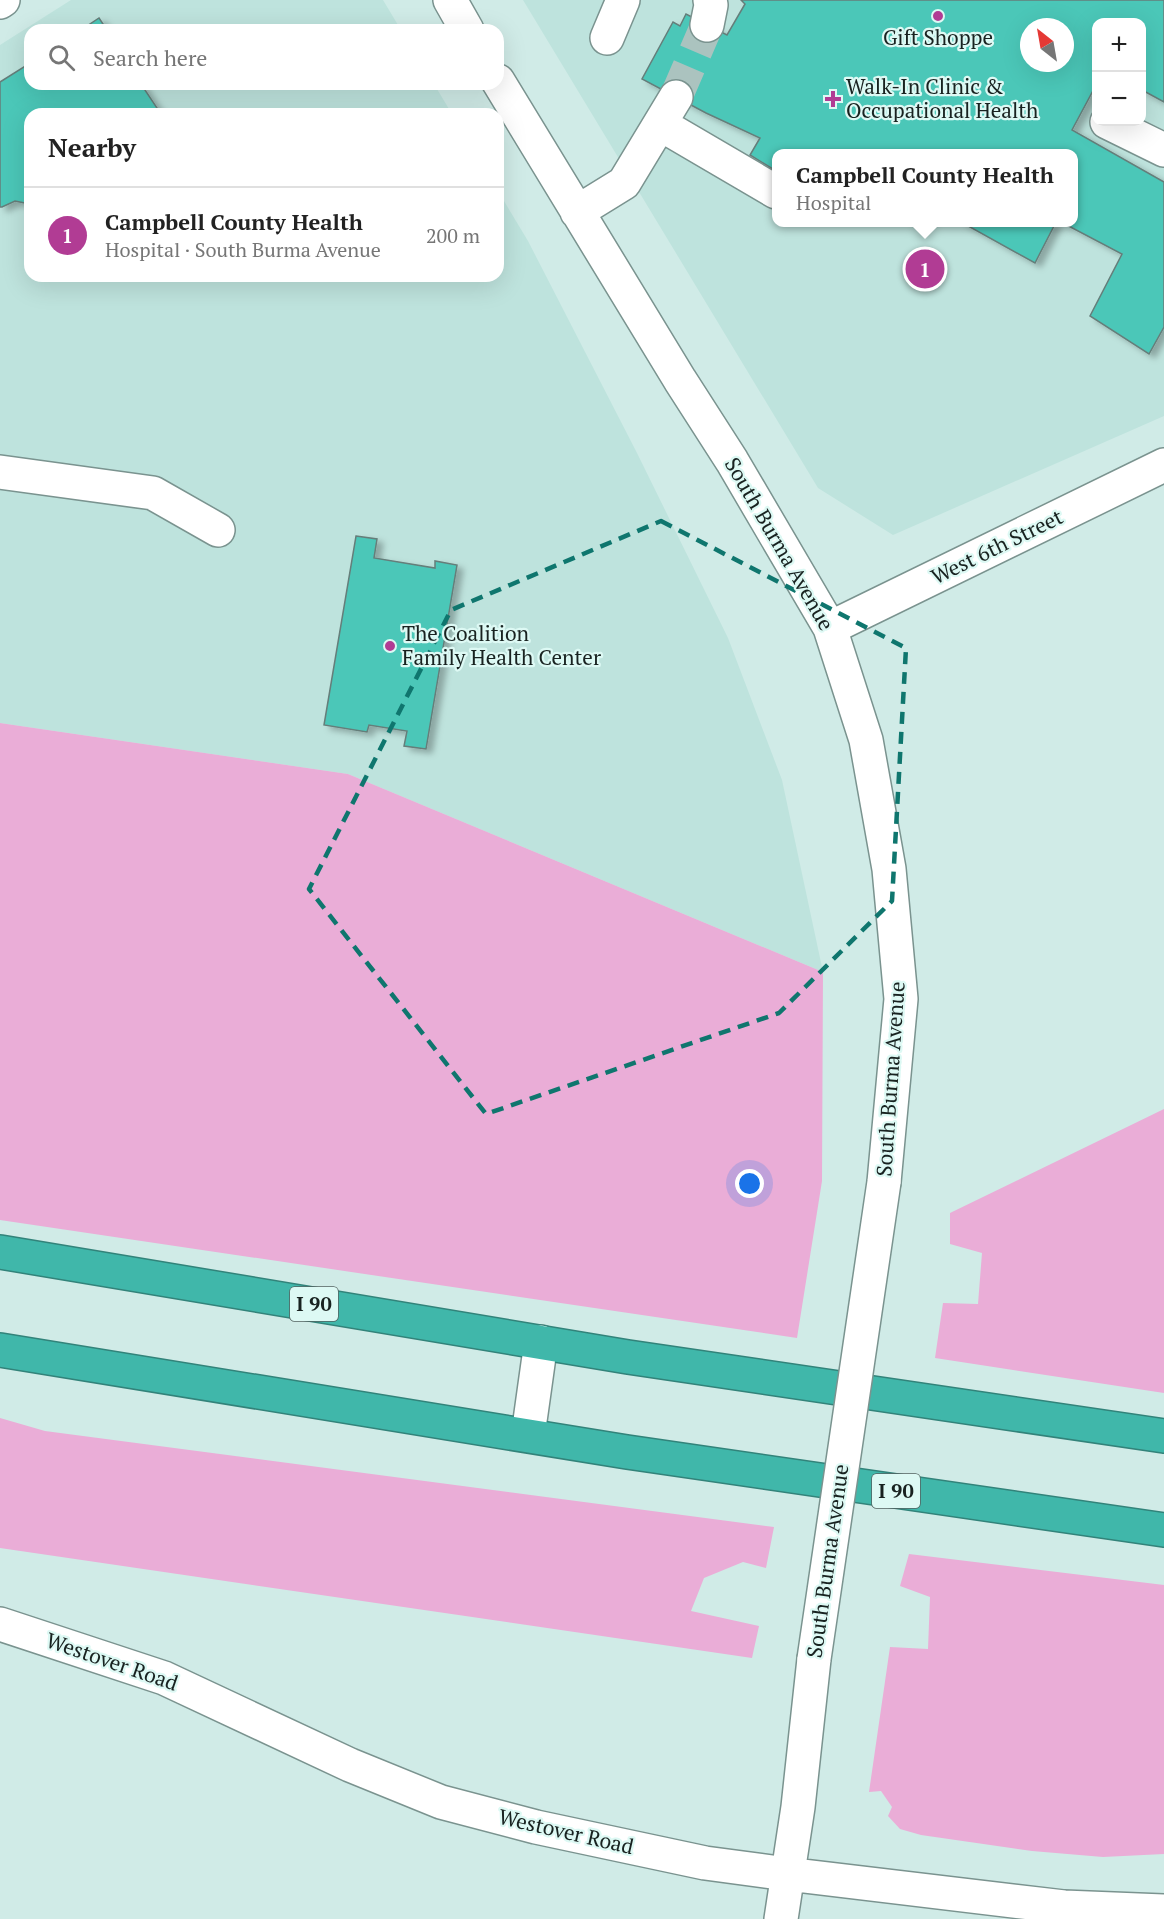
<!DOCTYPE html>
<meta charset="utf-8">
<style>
body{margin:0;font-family:"PT Serif",serif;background:#f6f6f6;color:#222}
.controls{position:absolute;right:18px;top:18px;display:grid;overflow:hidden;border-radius:12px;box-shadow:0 6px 24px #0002}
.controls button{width:54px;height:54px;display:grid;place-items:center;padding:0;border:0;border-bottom:2px solid #e0e0e0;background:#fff;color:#222;font:30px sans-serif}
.compass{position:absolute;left:1020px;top:18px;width:54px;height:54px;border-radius:50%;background:#fff;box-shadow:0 6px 24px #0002;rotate:329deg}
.you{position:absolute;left:750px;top:1184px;width:21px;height:21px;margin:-15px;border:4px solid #fff;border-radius:50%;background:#1a73e8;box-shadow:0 0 0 9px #1a73e833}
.badge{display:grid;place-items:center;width:39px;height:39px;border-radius:50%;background:#b13c94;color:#fff;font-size:20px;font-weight:700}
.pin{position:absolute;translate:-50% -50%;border:3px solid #fff;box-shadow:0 2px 6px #0006}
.popup{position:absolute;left:772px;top:149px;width:306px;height:78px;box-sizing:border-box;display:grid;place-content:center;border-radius:12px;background:#fff;filter:drop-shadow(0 2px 4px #0005);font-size:20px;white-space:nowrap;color:#767676}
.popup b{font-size:22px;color:#222}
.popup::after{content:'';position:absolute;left:50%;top:100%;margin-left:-12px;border:12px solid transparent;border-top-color:#fff}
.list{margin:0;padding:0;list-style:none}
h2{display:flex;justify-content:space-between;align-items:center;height:78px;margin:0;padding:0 24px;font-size:26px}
h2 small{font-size:20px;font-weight:400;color:#767676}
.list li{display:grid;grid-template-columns:39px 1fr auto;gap:18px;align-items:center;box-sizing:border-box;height:96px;padding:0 24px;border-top:2px solid #e0e0e0}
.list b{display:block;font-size:22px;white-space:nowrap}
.list p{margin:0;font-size:20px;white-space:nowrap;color:#767676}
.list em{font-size:20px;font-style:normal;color:#767676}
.icon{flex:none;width:33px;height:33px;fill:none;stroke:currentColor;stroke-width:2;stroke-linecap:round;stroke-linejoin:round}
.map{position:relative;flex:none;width:1164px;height:1919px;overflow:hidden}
.search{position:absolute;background:#fff;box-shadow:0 6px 24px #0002;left:24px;top:24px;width:480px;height:66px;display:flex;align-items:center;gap:15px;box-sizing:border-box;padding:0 21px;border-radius:18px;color:#767676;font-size:22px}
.panel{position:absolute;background:#fff;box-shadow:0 6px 24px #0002;left:24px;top:108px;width:480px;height:174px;border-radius:18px}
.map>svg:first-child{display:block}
</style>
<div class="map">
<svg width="1164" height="1919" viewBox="0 0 1164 1919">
<defs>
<filter id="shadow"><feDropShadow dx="6" dy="4" stdDeviation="3" flood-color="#0004"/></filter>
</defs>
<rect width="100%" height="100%" fill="#d0ebe7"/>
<path fill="#bee3dd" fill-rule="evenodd" d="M71,0H383L401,30H30V84H434L452,114H30V276H498V191L528,241L637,453L728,638L782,780L823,972L348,774L0,723V45Z
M523,0H1164V416L893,535L818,488ZM1096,22H1142V122H1096ZM1029,27H1065V63H1029ZM776,154H1074V222H776Z"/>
<path fill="#eaadd7" d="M0,723L348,774L823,972L822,1181L797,1338L0,1220Z
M1164,1109V1393L935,1358L943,1303L978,1304L982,1253L950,1244V1213Z
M0,1418L45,1431L774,1527L766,1568L743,1562L704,1578L691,1611L759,1626L752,1658L0,1548Z
M909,1554L1164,1585V1854L1103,1857L1032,1851L921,1835L900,1829L888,1816L892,1807L881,1791L869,1792L890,1647L928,1649L930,1597L900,1586Z"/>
<path fill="#4bc7b8" stroke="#657e7a" stroke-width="1.5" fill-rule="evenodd" filter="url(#shadow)" d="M741,0H1164V102L1142,90V22H1096V85L1072,130L1164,182V327L1149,354L1090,316L1122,254L1061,222H1074V154H776V171L750,155L760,138L706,113L642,79L673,22L680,26L686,14L727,35L745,4ZM1029,27H1065V63H1029Z
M99,18L107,30H81Z
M30,63V84H141L161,114H30V204L15,201L2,207H0V82Z
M961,222H1056L1035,263Z
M356,536L377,539L374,558L435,568V561L457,565L426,749L404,746L407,731L369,725L367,732L324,725Z"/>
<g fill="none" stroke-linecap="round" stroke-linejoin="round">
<path stroke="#abc3bf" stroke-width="33" stroke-dasharray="33 16" stroke-linecap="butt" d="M676,97L707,25"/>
<g stroke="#7a938f" stroke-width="36">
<path id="minor" d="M450,0L467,30
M0,2L3,0
M707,25L711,5L710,0
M607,38L623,0
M498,81L680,380L732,461L830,628L866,740L889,869L901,999L884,1182
M1107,122L1164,150
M660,124L776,192
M577,212L624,183L676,97
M0,472L153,493L218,530
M830,628L1164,465
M528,1435L541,1342
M0,1624L164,1678L350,1765L441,1802L536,1827L705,1863L787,1874L1064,1907L1164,1911
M781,1919L798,1807L814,1659"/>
</g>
<g stroke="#32837a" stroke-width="36">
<path id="highway" d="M0,1252L628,1357L1164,1436
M0,1350L627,1452L1164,1530"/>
</g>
<use href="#minor" stroke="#fff" stroke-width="33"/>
<use href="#highway" stroke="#40b7aa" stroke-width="33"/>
<g stroke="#7a938f" stroke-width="36" stroke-linecap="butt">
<path id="minor-bridge" d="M814,1659L884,1182"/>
</g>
<use href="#minor-bridge" stroke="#fff" stroke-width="33"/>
</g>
<path fill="none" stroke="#0f766e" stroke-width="4.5" stroke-dasharray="12 8" stroke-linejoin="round" d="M661,521L906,648L892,901L779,1013L486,1114L309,889L451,610Z"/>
<g fill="#b13c94" stroke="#ddf9f4" stroke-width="2">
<circle cx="938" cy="16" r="6"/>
<path d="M830 90h6v6h6v6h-6v6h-6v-6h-6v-6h6z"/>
<circle cx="390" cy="646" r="6"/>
</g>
<g text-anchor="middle" stroke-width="4.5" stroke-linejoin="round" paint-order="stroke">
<g fill="#ddf9f4" stroke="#536260" stroke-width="1.5">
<rect x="290" y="1287" width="48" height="34" rx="4.5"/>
<rect x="872" y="1474" width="48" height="34" rx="4.5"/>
</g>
<g font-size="20" font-weight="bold" fill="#182220">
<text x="314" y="1311">I 90</text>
<text x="896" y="1498">I 90</text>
</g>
<g font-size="21" fill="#182220" stroke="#ddf9f4" text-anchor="start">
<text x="938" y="45" text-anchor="middle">Gift Shoppe</text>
<text x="846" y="94">Walk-In Clinic &amp;<tspan x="846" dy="24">Occupational Health</tspan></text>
<text x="402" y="641">The Coalition<tspan x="402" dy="24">Family Health Center</tspan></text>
</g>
<g font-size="21" fill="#182220" stroke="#ddf9f4">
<text transform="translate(779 544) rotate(60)" y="7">South Burma Avenue</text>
<text transform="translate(997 547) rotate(-26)" y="7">West 6th Street</text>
<text transform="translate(891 1079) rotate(-86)" y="7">South Burma Avenue</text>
<text transform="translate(828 1561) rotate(-82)" y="7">South Burma Avenue</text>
<text transform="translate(112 1662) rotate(19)" y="7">Westover Road</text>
<text transform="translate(566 1832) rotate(13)" y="7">Westover Road</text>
</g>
</g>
</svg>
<div class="controls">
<button>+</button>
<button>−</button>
</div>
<svg class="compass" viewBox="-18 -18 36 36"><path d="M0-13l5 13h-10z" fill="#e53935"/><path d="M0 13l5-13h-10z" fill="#767676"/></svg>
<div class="you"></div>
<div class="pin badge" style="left:925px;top:269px">1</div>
<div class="popup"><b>Campbell County Health</b>Hospital</div>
<div class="search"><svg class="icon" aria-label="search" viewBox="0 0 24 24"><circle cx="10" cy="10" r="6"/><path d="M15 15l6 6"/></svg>Search here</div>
<section class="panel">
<h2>Nearby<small></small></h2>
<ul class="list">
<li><span class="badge">1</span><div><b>Campbell County Health</b><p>Hospital · South Burma Avenue</p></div><em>200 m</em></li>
</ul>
</section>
</div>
